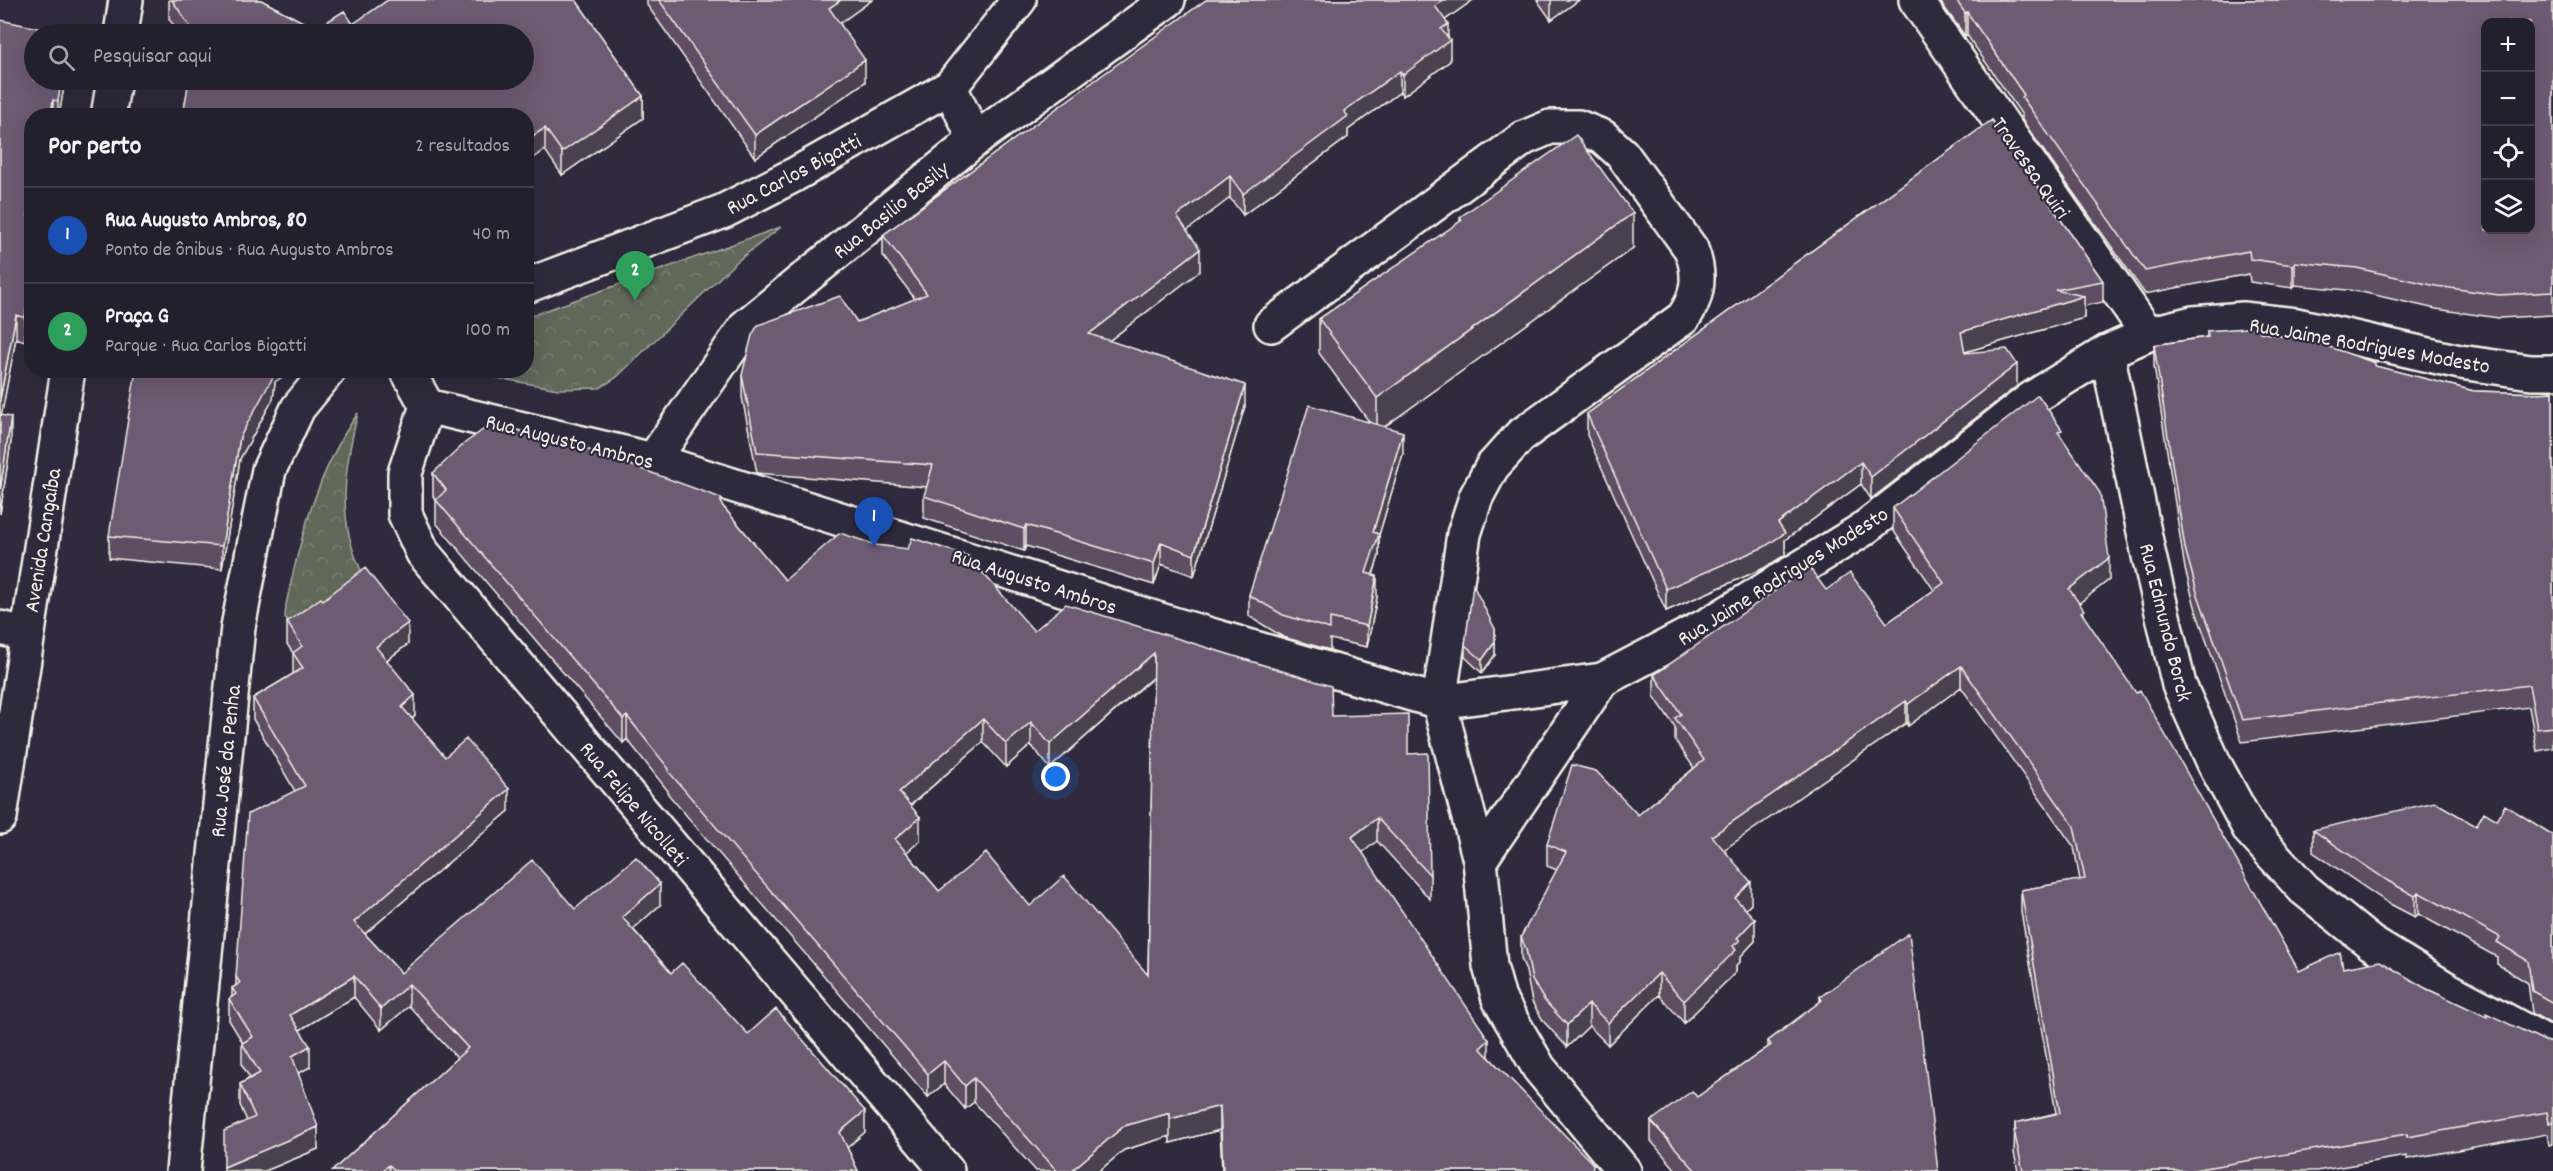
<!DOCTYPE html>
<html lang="pt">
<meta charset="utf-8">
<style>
body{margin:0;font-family:Dekko,sans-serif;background:#2b2836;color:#f1f3f6}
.controls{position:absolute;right:18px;top:18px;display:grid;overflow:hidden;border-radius:12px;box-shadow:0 6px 24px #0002}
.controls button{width:54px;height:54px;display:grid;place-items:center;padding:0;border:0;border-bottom:2px solid #403e4a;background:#23202e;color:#f1f3f6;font:30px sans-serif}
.you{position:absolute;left:1056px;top:777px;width:21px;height:21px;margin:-15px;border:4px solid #fff;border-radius:50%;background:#1a73e8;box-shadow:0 0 0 9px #1a73e833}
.badge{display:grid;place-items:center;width:39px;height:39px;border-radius:50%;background:#1a73e8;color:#fff;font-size:20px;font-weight:700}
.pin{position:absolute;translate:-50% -50px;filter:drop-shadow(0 2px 3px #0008)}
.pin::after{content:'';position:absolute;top:32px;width:21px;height:18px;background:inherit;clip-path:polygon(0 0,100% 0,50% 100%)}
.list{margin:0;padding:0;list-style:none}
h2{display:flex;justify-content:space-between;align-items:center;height:78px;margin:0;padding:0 24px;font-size:26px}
h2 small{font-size:20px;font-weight:400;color:#a3a3aa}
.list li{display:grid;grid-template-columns:39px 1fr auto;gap:18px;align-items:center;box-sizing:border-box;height:96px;padding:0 24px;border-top:2px solid #403e4a}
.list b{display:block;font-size:22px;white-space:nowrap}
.list p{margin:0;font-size:20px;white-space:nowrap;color:#a3a3aa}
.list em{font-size:20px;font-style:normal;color:#a3a3aa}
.icon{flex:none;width:33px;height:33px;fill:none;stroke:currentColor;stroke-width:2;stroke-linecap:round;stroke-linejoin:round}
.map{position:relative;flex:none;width:2553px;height:1171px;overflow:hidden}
.search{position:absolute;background:#23202e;box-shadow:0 6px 24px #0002;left:24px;top:24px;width:510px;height:66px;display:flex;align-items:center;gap:15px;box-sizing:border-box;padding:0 21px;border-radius:33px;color:#a3a3aa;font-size:22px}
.panel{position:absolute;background:#23202e;box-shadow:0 6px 24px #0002;left:24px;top:108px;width:510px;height:270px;border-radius:24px}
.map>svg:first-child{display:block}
</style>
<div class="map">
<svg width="2553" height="1171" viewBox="0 0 2553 1171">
<defs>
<pattern id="forest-crowns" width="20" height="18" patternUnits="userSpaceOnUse" patternTransform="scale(1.5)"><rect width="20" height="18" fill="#60675a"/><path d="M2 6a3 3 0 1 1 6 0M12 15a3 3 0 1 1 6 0" fill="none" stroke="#777d72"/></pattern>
</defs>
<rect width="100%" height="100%" fill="#2f2a3d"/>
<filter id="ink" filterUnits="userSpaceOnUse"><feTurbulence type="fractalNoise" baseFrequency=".0167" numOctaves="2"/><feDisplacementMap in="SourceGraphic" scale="12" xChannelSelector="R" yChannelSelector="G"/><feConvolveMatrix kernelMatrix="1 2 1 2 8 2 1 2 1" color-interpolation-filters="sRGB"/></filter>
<g filter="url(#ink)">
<path fill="url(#forest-crowns)" stroke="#aaaca1" stroke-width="1.5" d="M781,227L735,263L617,377L600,388L558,389L497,378L486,371L526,370L527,317Z
M358,413C344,468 336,522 363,574L290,625L285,617L286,605C300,538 318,470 358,413Z"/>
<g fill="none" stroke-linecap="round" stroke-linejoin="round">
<g stroke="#f4f1e8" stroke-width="38">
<path id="minor" d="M1916,0L2148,334
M950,87L975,140
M526,286L724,211L794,175L950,87L1019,0
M1271,325L1524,138L1550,127H1578L1603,137L1622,154L1691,249C1701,274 1699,296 1683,318L1520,436L1492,467L1476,497L1464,534L1439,702L1480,860
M2107,352L2149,556L2179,685L2214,763L2250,830L2304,889L2371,943L2445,988L2553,1046
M407,370L427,406L653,460L1173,624L1439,702L1602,680
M427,406L405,473V514L423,553L947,1171
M653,460L747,325L975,140L1168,0
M0,628L26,634
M183,1171L238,627L269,470L298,408L329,370
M1624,1171L1539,1068L1499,999L1490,966L1480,860L1602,680L1711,623L1862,530L2031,399L2107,352L2148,334L2193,323L2243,319L2297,325L2460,362L2531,372H2553"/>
</g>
<g stroke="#f4f1e8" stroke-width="38">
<path id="major" d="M121,34L126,0
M108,116L114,80
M0,817L68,370"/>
</g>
<use href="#minor" stroke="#2f2a3d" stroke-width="33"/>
<use href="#major" stroke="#2f2a3d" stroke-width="33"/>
</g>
<path fill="#5e4d63" stroke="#f4f1e8" stroke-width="1.5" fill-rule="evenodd" d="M169,0H261L316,29L344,11L353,24L388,0H576L643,96V118L562,175L545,150L526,163V116H183L189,80H524V34H180L169,19Z
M647,0H872L840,23L865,82L755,158L647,5Z
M1206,0H1473L1445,20L1448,38L1450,61L1403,96L1400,92L1348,130V137L1243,215L1230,198L1187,230L1200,271L1109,341L1245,406L1194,576L1161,564L1154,585L1026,546L1024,551L924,518V496L927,487L757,473L742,397V375L857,322L915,299L883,256V235Z
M1537,0H1579L1551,20Z
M1939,0H2553V315L2499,318L2436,309L2357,291L2295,285L2293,288L2250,282L2249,274L2145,294L2022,120V115L1967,35L1965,36Z
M0,20L34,80H65L59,116H32L25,341L16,338L1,415L11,441L0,514Z
M1992,120L2103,281V302L2084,306V318L1965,352L2017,386L1871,499L1861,484L1785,540V555L1764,568L1666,611L1587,435V414Z
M1460,217L1633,248L1384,427L1403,454L1379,535V556L1373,575L1377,597L1367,647L1330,639V650L1283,637L1249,616V595L1370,423L1319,353V319L1460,222Z
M2207,331L2260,332L2375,366L2474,391L2538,393L2553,392V748L2537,751L2529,707L2242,742L2197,614L2185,569L2154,366V345L2207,337Z
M275,382L273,399L240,459L222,569L109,558V536Z
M2062,438L2109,580L2079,603L2084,617L2299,971L2343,968L2425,988L2486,1017L2545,1041L2553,1043V1144L2549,1145L2547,1134L2407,1159V1156L2316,1171H2018L2014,1153L2015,1123L2056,1113L2021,912V890L2080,880L2074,847L1961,687L1908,726L1906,723L1723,850L1751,904L1746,909L1755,941L1740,957V962L1736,965V972L1684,1023L1659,995L1608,1045L1589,1026L1567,1047L1544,1022L1532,1002L1526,971L1521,958V937L1557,870L1547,866V844L1638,815L1694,768L1675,740V727L1654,696V675L1826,590L1887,623L1934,590L1893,530V508Z
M433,473L721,504L785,580L1034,631L1332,716L1408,754L1430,875V899L1377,841L1362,852L1489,1057L1593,1171H1222L1220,1130L1170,1143V1136L1124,1150L1099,1171H1036L974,1102L965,1109L944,1084L928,1097L668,794V791L627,739L623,743L436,523V501L433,496ZM1154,677L1148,975L939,891L906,852L920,841L910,806L983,742L1006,767L1031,745L1050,768Z
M323,600L408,644L387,660L415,716L412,719L445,757L509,811L365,934L401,973L575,909L660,905L633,929L671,973L748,1034L865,1132L847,1147L858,1171H332L457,1058L409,1006L381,1030L354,997L300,1030L310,1067L298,1073L318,1149L265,1171H224L247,1121L240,1105V1084L250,1078L242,1065V1043H243L229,1020V999L232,996V988L236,986V977L295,791L253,719V698L293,674V653L287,644V622Z
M1495,629V655L1482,673L1465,657V645Z
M2497,820L2553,835V1025L2532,1013L2528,983L2497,964V957L2418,914L2415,917L2388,903L2313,852V830L2476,826Z
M1820,997L1938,1171H1677L1651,1141V1121L1697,1097L1768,1047V1041L1820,1002Z"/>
<path fill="#4c3f50" stroke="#f4f1e8" stroke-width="1.5" d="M841,0H872L829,31V8Z
M1443,0H1473L1435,27V6Z
M1551,0H1579L1551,20Z
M1967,12V35L1965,36V13Z
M1448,24V41L1450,40V61L1403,96V75L1441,29Z
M865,60V82L755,158V135Z
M1400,71V92L1348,130V137L1243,215V194L1344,111Z
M61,80H65L59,116H58V101Z
M643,96V118L562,175V152Z
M53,100V116H51Z
M545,128V150L526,163V140Z
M1230,176V198L1177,238V216Z
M32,197V220L28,216Z
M1633,213V248L1377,432V398Z
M1200,249V271L1089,356V334Z
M2295,262V285L2293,288V265Z
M32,277V301L25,341V318Z
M2084,296V318L1961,353V332Z
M16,315V338L0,423V399Z
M2017,364V386L1871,499V477Z
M274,370H292L275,382L273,399L240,459L222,569V546L240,437Z
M1245,385V406L1194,576V555Z
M11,417V441L0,514V491Z
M1403,432V454L1379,535V556L1366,594V573L1373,532Z
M1861,462V484L1785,540V555L1764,568L1666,611V589L1778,523Z
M1026,525V546L1024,551V529Z
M1161,542V564L1154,585V564Z
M2109,558V580L2069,611V589Z
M1377,576V597L1367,647V626Z
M408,623V644L376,668V647Z
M1495,642V655L1482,673V660Z
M1154,653V676L1050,768V744Z
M1961,666V687L1908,726V704Z
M415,695V716L402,728V707Z
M1906,701V723L1712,858V836Z
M627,716V739L623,743V719Z
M983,719V742L899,815V792Z
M1031,722V745L1006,767V744Z
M509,789V811L354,943V922Z
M920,817V841L895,862V839Z
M1377,818V841L1352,861V837Z
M1751,882V904L1735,920V898Z
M660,884V905L622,939V917Z
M2418,892V914L2415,917V896Z
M1755,919V941L1740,957V962L1736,965V972L1684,1023V1001L1733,946L1737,938Z
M1659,973V995L1608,1045V1023Z
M354,976V997L290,1036V1015Z
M409,984V1006L381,1030V1009Z
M1589,1004V1026L1567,1047V1025Z
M1489,1040V1063L1480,1048Z
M310,1046V1067L292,1077V1056Z
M944,1061V1084L928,1097V1074Z
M974,1078V1102L965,1109V1086Z
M1220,1106V1130L1170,1143V1119Z
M865,1111V1132L840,1154V1132Z
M1170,1113V1136L1124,1150L1099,1171H1071L1124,1126Z
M318,1127V1149L265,1171H224V1167Z
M389,1165V1171H382Z"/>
<path fill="#6d5a73" stroke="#f4f1e8" stroke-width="1.5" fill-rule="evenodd" d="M172,0H261L316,29L344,11L353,24L388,0H576L643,96L562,152L545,128L526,140V116H183L189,80H524V34H195Z
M659,0H841L829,8L865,60L755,135Z
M1206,0H1443L1435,6L1448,24L1441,29L1450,40L1403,75L1400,71L1344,111L1348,116L1243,194L1230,176L1177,216L1200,249L1089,334L1245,385L1194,555L1161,542L1154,564L1026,525L1024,529L924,496L933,465L757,452L742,375L752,335L758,325L840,296L857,322L927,294L883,235L1138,49Z
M1956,0H2553V292L2499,295L2436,286L2357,268L2295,262L2293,265L2250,259L2249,251L2145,271L2022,97L2024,95L1967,12L1965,13ZM2486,22H2530V230H2486Z
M0,20L66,34H34V80H61L58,101L53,100L51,116H32V197L28,216L32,217V277L25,318L16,315L0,399Z
M1992,120L2103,281L2055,290L2084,296L1961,332L1965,353L2007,349L2017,364L1871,477L1861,462L1778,523L1785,533L1764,547L1666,589L1587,414Z
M1576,135L1633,213L1377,398L1319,319L1462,220L1460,217Z
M2259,327L2260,332L2318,343L2375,363V366L2474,391L2538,393L2553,392V727L2537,729L2529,685L2242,720L2197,592L2185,548L2154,345L2208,337L2207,331Z
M136,370H274L273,377L240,437L222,546L109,536Z
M2038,395L2062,430L2058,432L2100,493L2109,558L2069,589L2084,610L2081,612L2136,693L2140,690L2299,971L2340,952L2343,968L2380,961L2425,988L2487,1017L2486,1013L2545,1041L2553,1043V1122L2549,1123L2547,1112L2407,1137V1134L2187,1171H2023L2014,1131L2016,1130L2015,1123L2060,1113L2021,890L2085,879L2074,826L1961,666L1908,704L1906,701L1712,836L1751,882L1735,898L1755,919L1737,938L1740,940L1733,946L1736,950L1684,1001L1659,973L1608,1023L1589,1004L1567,1025L1544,1000L1532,980L1526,949L1521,937L1566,852L1547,844L1572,765L1596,771L1638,815L1704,760L1675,718L1681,714L1654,675L1809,567L1826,590L1850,573L1887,623L1944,583L1893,508Z
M1309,405L1403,432L1373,532L1379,534L1366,573L1377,576L1367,626L1330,618V629L1283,615L1249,595Z
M0,415L11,417L0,491Z
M491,424L564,441L721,498V504L785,580L840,533L876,545L908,549L912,538L968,556L1034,631L1066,604L1331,686L1332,716L1408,714V754L1428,753L1430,875L1377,818L1352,837L1489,1040L1480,1048L1593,1164L1592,1171H1223L1220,1106L1170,1119V1113L1124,1126L1071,1171H1057L974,1078L965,1086L944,1061L928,1074L668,771L669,769L627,716L623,719L436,500L446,490L433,473L465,443ZM1154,653L1148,975L1064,876L1030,906L986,853L939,891L895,839L920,817L899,792L983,719L1006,744L1031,722L1050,744Z
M365,568L408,623L376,647L415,695L402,707L445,757L466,739L509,789L354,922L401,973L532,860L575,909L636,857L660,884L622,917L671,973L682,963L748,1034L776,1009L865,1111L840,1132L858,1171H396L389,1165L382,1171H332L468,1048L409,984L381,1009L354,976L290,1015L310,1046L292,1056L318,1127L224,1167V1131L255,1117L240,1084L260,1073L242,1043L253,1037L229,999L236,994L232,988L240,983L236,977L248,814L305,786L253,698L303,668L293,653L302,646L287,622L321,598L323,600Z
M1473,585L1495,629V642L1482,660L1465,645Z
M2435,802L2476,826L2484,812L2497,820L2505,805L2553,835V1003L2532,991L2528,961L2497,942L2500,937L2418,892L2415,896L2388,881L2313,830Z
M1909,933L1938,1171H1696L1651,1121L1692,1091L1697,1097L1771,1045L1768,1041L1822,1000L1820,997Z"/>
</g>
<g text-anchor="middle" stroke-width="4.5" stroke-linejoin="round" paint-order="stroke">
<g font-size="22" fill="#f4f1e8" stroke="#2f2a3d">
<text transform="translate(2032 167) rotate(55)" y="8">Travessa Quiri</text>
<text transform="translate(793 173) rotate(-28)" y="8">Rua Carlos Bigatti</text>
<text transform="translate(890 209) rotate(-39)" y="8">Rua Basilio Basily</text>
<text transform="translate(2370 344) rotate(10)" y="8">Rua Jaime Rodrigues Modesto</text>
<text transform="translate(570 440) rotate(14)" y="8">Rua Augusto Ambros</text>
<text transform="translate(41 540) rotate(-81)" y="8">Avenida Cangaíba</text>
<text transform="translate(1782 575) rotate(-32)" y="8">Rua Jaime Rodrigues Modesto</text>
<text transform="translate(1035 580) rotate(18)" y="8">Rua Augusto Ambros</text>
<text transform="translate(2167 622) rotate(76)" y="8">Rua Edmundo Borck</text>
<text transform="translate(224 761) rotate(-84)" y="8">Rua José da Penha</text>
<text transform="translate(635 803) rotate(50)" y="8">Rua Felipe Nicolleti</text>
</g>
</g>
</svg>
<div class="controls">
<button>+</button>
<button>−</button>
<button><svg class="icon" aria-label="locate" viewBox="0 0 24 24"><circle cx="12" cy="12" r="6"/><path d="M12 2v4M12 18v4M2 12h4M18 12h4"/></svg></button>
<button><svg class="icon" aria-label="layers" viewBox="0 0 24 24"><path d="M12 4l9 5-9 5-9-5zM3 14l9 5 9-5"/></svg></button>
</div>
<div class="you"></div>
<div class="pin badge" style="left:874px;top:547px;background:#1a4fb4">1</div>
<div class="pin badge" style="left:635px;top:301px;background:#2e9e5b">2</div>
<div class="search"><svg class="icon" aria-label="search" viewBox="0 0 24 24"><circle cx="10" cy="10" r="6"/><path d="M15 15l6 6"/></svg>Pesquisar aqui</div>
<section class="panel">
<h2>Por perto<small>2 resultados</small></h2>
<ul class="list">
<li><span class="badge" style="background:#1a4fb4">1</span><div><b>Rua Augusto Ambros, 80</b><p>Ponto de ônibus · Rua Augusto Ambros</p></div><em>40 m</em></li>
<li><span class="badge" style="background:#2e9e5b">2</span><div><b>Praça G</b><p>Parque · Rua Carlos Bigatti</p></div><em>100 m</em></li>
</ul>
</section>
</div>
